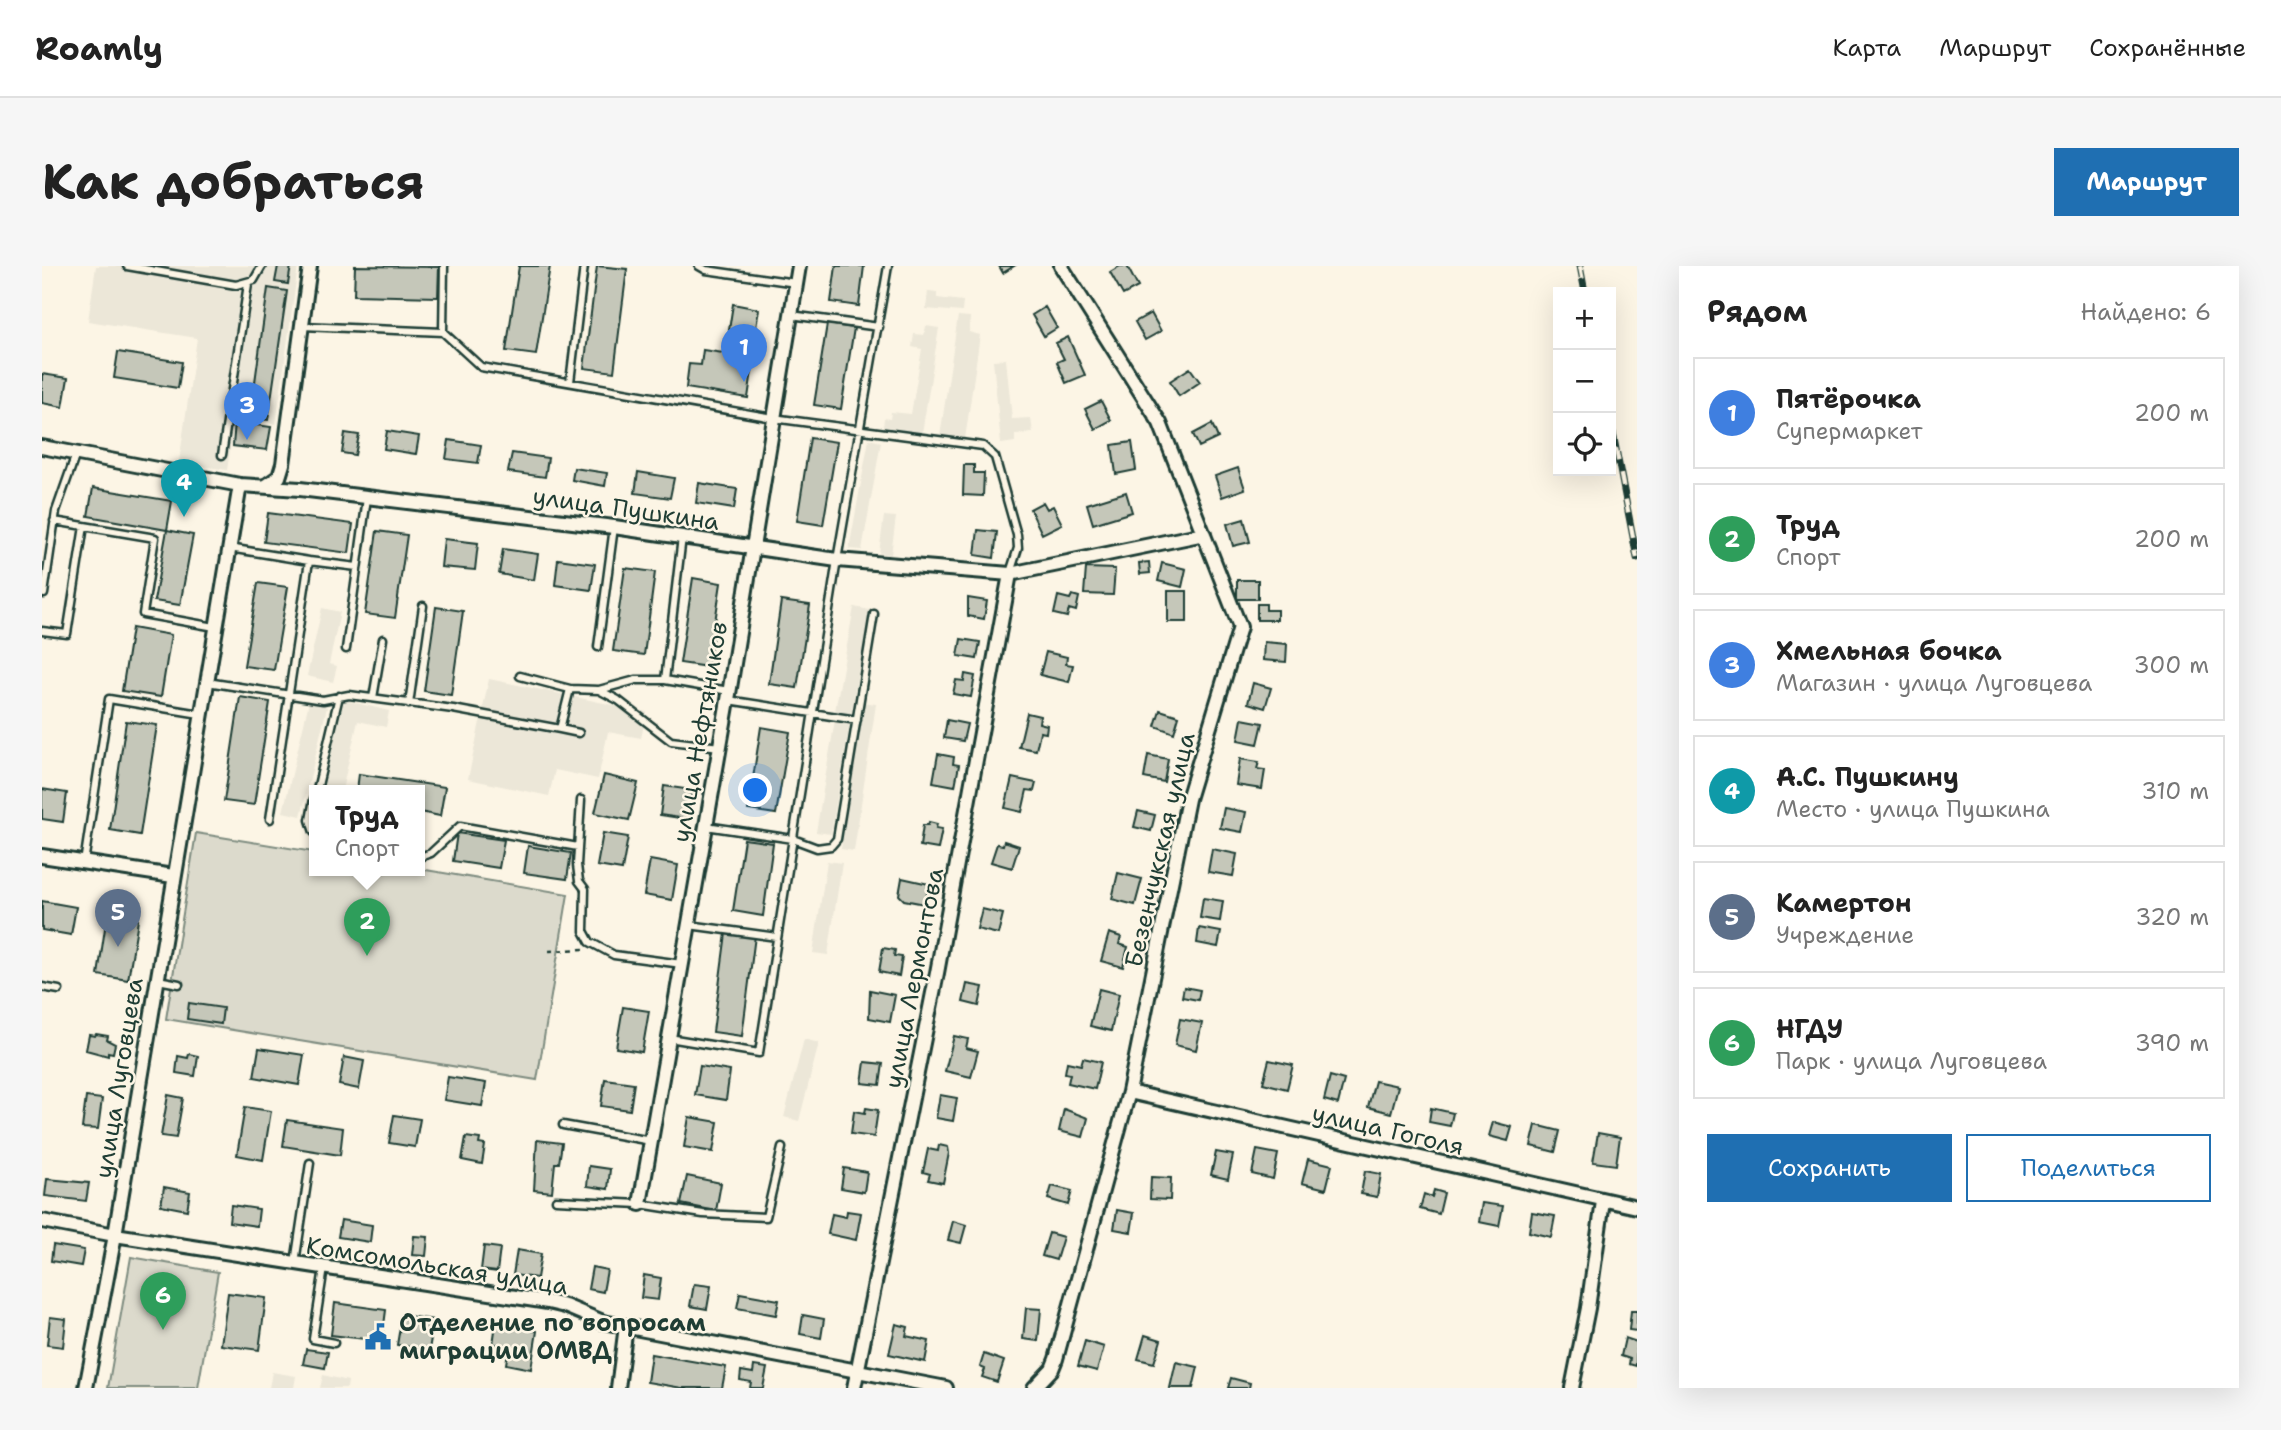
<!DOCTYPE html>
<html lang="ru">
<meta charset="utf-8">
<style>
body{margin:0;font-family:"Shantell Sans",sans-serif;background:#f6f6f6;color:#222}
.controls{position:absolute;right:21px;top:21px;display:grid;overflow:hidden;border-radius:0px;box-shadow:0 7px 28px #0002}
.controls button{width:63px;height:63px;display:grid;place-items:center;padding:0;border:0;border-bottom:2px solid #e0e0e0;background:#fff;color:#222;font:35px sans-serif}
.you{position:absolute;left:714px;top:525px;width:24px;height:24px;margin:-18px;border:5px solid #fff;border-radius:50%;background:#1a73e8;box-shadow:0 0 0 10px #1a73e833}
.badge{display:grid;place-items:center;width:46px;height:46px;border-radius:50%;background:#1f6fb2;color:#fff;font-size:23px;font-weight:700}
.pin{position:absolute;translate:-50% -58px;filter:drop-shadow(0 2px 4px #0008)}
.pin::after{content:'';position:absolute;top:37px;width:24px;height:21px;background:inherit;clip-path:polygon(0 0,100% 0,50% 100%)}
.popup{position:absolute;left:267px;top:519px;width:116px;height:91px;box-sizing:border-box;display:grid;place-content:center;border-radius:0px;background:#fff;filter:drop-shadow(0 2px 5px #0005);font-size:23px;white-space:nowrap;color:#767676}
.popup b{font-size:26px;color:#222}
.popup::after{content:'';position:absolute;left:50%;top:100%;margin-left:-14px;border:14px solid transparent;border-top-color:#fff}
.list{margin:0;padding:0;list-style:none}
h2{display:flex;justify-content:space-between;align-items:center;height:91px;margin:0;padding:0 28px;font-size:30px}
h2 small{font-size:23px;font-weight:400;color:#767676}
.list li{display:grid;grid-template-columns:46px 1fr auto;gap:21px;align-items:center;box-sizing:border-box;height:112px;margin:0 14px 14px;padding:0 14px;border:2px solid #e0e0e0;border-radius:0px}
.list b{display:block;font-size:26px;white-space:nowrap}
.list p{margin:0;font-size:23px;white-space:nowrap;color:#767676}
.list em{font-size:23px;font-style:normal;color:#767676}
.actions{display:flex;gap:14px;padding:21px 28px}
.actions a{flex:1;padding:16px 0;border:2px solid #1f6fb2;border-radius:0px;text-align:center;font-size:24px;color:#1f6fb2}
.actions .main{background:#1f6fb2;color:#fff}
.icon{flex:none;width:38px;height:38px;fill:none;stroke:currentColor;stroke-width:2;stroke-linecap:round;stroke-linejoin:round}
.map{position:relative;flex:none;width:1595px;height:1122px;overflow:hidden;border-radius:0px}
header{display:flex;align-items:center;gap:42px;box-sizing:border-box;height:98px;padding:0 35px;background:#fff;border-bottom:2px solid #e0e0e0}
header strong{font-size:33px}
nav{display:flex;gap:38px;margin-inline-start:auto;font-size:24px}
.intro{display:flex;align-items:center;justify-content:space-between;box-sizing:border-box;height:168px;padding:0 42px}
h1{margin:0;font-size:49px}
.button{padding:18px 32px;border-radius:0px;background:#1f6fb2;color:#fff;font-size:24px;font-weight:700}
main{display:flex;gap:42px;padding:0 42px}
aside{flex:1;background:#fff;border-radius:0px;box-shadow:0 7px 28px #0002}
.map>svg:first-child{display:block}
</style>
<header>
<strong>Roamly</strong>
<nav><a>Карта</a><a>Маршрут</a><a>Сохранённые</a></nav>
</header>
<div class="intro"><h1>Как добраться</h1><a class="button">Маршрут</a></div>
<main>
<div class="map">
<svg width="1595" height="1122" viewBox="0 0 1595 1122">
<rect width="100%" height="100%" fill="#fcf5e5"/>
<filter id="ink" filterUnits="userSpaceOnUse"><feTurbulence type="fractalNoise" baseFrequency=".0143" numOctaves="2"/><feDisplacementMap in="SourceGraphic" scale="14" xChannelSelector="R" yChannelSelector="G"/><feConvolveMatrix kernelMatrix="1 2 1 2 8 2 1 2 1" color-interpolation-filters="sRGB"/></filter>
<g filter="url(#ink)">
<path fill="#ece7d8" d="M54,0H256L234,158L193,153L185,204L137,196L155,72L46,55Z
M886,25L895,26V32L921,35L920,46L884,43Z
M916,50L928,51L927,66L938,69L923,173L898,170Z
M884,60L897,62L880,167L841,161L842,152L848,153L849,146L869,148L880,83L870,81L872,68L882,69Z
M964,93L970,153L989,152L991,167L973,168V176L959,178L951,94Z
M827,173L839,176L820,284L807,283Z
M842,250L854,251L849,289L837,287Z
M812,341L828,344L809,448L793,445Z
M280,342L298,346L287,398L295,400L291,416L265,410Z
M447,413L605,446L599,472L566,466L556,513L513,504L507,530L426,513Z
M302,434L347,445L344,461L316,455L300,524H281Z
M267,436L285,441L259,550L241,546Z
M821,436L834,438L812,585L799,583Z
M793,454L808,457L789,568L774,566Z
M785,595L800,597L786,689L771,687Z
M762,773L777,777L757,855L742,851Z
M230,1106L254,1110L252,1122H227Z
M281,1109L306,1115L305,1122H278Z"/>
<path fill="#dcdacc" stroke="#7e8c80" stroke-width="2" d="M154,567L272,586V604L378,603L526,628L495,814L124,753Z
M89,991L176,1006L156,1122H66Z"/>
<path fill="#c5c7b9" stroke="#1f3d34" stroke-width="2" d="M236,0H249L246,18L233,16Z
M313,0L397,1L396,31L312,29Z
M477,0H508L494,89L464,85Z
M555,0L585,3L572,106L542,102Z
M794,0H822L817,40L789,36Z
M957,0H972L961,7Z
M1078,0H1085L1096,21L1081,29L1068,6Z
M226,22L245,25L226,154L208,152Z
M691,38L717,43L713,68L687,64Z
M1003,41L1015,62L1002,70L990,49Z
M1109,47L1119,65L1103,74L1093,56Z
M785,58L812,62L799,143L772,139Z
M1026,71L1043,109L1024,117L1015,96L1022,93L1014,77Z
M661,84L702,90L700,104L710,105L706,132L644,122L647,98L659,99Z
M76,86L140,96L136,122L72,112Z
M1148,102L1158,116L1137,130L1128,115Z
M0,108L26,112L21,141L0,137Z
M1059,135L1069,154L1053,163L1043,143Z
M193,156L229,161L225,184L191,180Z
M1170,158L1176,172L1157,181L1151,168Z
M345,165L377,170L374,188L342,183Z
M303,167L317,169L313,189L300,187Z
M768,172L795,176L781,259L755,255Z
M407,174L439,179L436,197L404,193Z
M1090,176L1094,204L1074,208L1070,179Z
M470,187L506,192L503,211L466,206Z
M922,199H932V207H942L941,230L921,229Z
M532,202L565,207L563,220L530,214Z
M1196,202L1203,223L1180,231L1173,210Z
M596,206L632,212L628,232L593,227Z
M657,217L695,223L692,243L654,237Z
M51,222L130,235L125,264L46,250Z
M1084,226L1090,246L1051,258L1045,238Z
M1001,236L1005,243L1011,240L1020,258L1000,268L988,243Z
M226,247L311,258L307,287L222,276Z
M1202,253L1208,276L1191,280L1185,258Z
M125,264L151,269L138,339L112,335Z
M936,264L955,266L952,292L933,289Z
M335,265L365,269L353,352L323,348Z
M402,273L436,277L433,304L399,301Z
M461,283L496,288L492,314L457,308Z
M516,293L553,298L549,324L513,319Z
M1107,296L1108,307L1098,308L1097,297Z
M1120,297L1144,303L1140,321L1116,315Z
M583,302L613,306L602,389L571,385Z
M1044,302L1073,303L1071,329L1042,328Z
M651,312L679,317L666,401L638,397Z
M1195,314H1216V333H1195Z
M216,317L246,321L232,404L202,400Z
M1126,325H1145V356H1126Z
M1030,329L1037,331L1034,345L1027,343L1025,351L1012,348L1016,330L1028,333Z
M926,332L945,335L942,353L926,350Z
M739,335L768,339L755,422L727,418Z
M1215,338H1224V344H1235V354H1215Z
M394,341L421,345L409,429L382,425Z
M90,362L129,369L119,431L80,425Z
M919,373L938,376L935,393L916,390Z
M1222,376L1245,378L1244,396L1221,394Z
M1004,386L1025,391L1024,398L1031,399L1027,416L998,409Z
M923,408L933,410L929,431L911,428L914,414L922,415Z
M1211,417L1229,422L1223,442L1206,437Z
M198,431L228,436L212,539L182,535Z
M1118,444L1137,450L1132,467L1113,460Z
M985,447L998,450L997,457L1005,459L1004,467L998,466L994,484L977,481Z
M1200,453L1221,457L1216,478L1196,474Z
M905,454L925,458L921,475L902,472Z
M84,455L115,459L98,569L68,564Z
M719,461L748,466L734,548L706,544Z
M896,488L912,491L911,498L917,499L913,520L891,516Z
M1106,489L1126,493L1122,516L1102,512Z
M1198,493L1217,496L1215,503L1223,504L1220,523L1194,519Z
M317,508L403,521L398,550L378,546V524H315Z
M562,509L596,517L587,554L553,547Z
M970,512L994,517L992,525L985,524L980,546L963,542Z
M622,520L650,524L645,553L618,549Z
M0,523L25,527L21,556L0,553Z
M1182,542L1204,546L1200,566L1178,562Z
M1096,545L1113,549L1109,565L1092,561Z
M887,556L895,558L894,562L900,563L896,583L878,580L881,559H886Z
M415,567L462,574L457,602L411,595Z
M561,567L586,571L580,604L555,600Z
M702,573L731,577L721,650L691,645Z
M962,575L977,580L970,602L949,596L955,578L961,579Z
M486,580L529,587L525,613L482,607Z
M1170,583L1195,588L1191,610L1166,606Z
M608,594L636,599L630,634L602,629Z
M1076,607L1100,613L1093,639L1070,633Z
M860,612L887,618L883,638L862,634L857,629Z
M1161,632L1181,635L1178,655L1158,652Z
M0,635L34,641L29,669L0,664Z
M940,643L961,648L956,668L935,663Z
M65,649L96,654L86,714L56,709Z
M1157,662L1179,666L1176,681L1155,677Z
M684,667L713,670L700,770L671,766Z
M1067,667L1079,671L1077,678L1086,681L1081,701L1059,695Z
M841,682L853,684L852,690L860,691L857,710L837,706Z
M925,718L941,721L937,740L921,736Z
M1142,721L1158,724L1156,734L1140,731Z
M1057,723L1077,728L1069,765L1048,760Z
M828,724L853,729L848,756L827,752Z
M147,737L181,742L179,758L145,753Z
M581,741L607,745L600,786L574,782Z
M1138,753L1160,757L1154,784L1133,779Z
M54,768L66,770L65,774L73,778L71,787L66,786V790L44,784L47,769L53,770Z
M912,770L926,773L924,782L936,785L929,811L903,805Z
M217,782L262,789L257,819L212,811Z
M147,788L156,790L153,810L134,807L136,790L146,792Z
M302,791L322,795L317,823L297,819Z
M1041,792L1059,796L1053,823L1026,817L1028,808L1023,807L1025,796L1039,799Z
M1227,794L1251,799L1245,823L1221,817Z
M823,796L841,798L838,819L820,817Z
M658,800L688,805L684,834L653,829Z
M1288,810L1302,814L1296,838L1282,834Z
M406,811L444,817L440,840L402,834Z
M563,813L592,817L588,844L559,840Z
M1333,815L1356,820L1349,847L1326,841Z
M126,829L141,832L134,872L119,870Z
M898,829L915,832L911,855L894,852Z
M44,831L60,833L56,863L40,862Z
M203,841L229,845L221,894L195,889Z
M824,842L836,844L832,871L809,868L812,845L823,847Z
M1389,842L1411,847L1408,860L1387,856Z
M1022,843L1046,852L1041,871L1017,865Z
M352,849L378,853L373,881L347,877Z
M647,851L676,856L671,886L642,881Z
M245,854L301,862L298,889L241,880Z
M1451,856L1470,861L1466,875L1447,870Z
M1494,859L1518,865L1513,886L1489,880Z
M1556,867L1578,871L1574,899L1551,896Z
M424,871L438,873L437,878L443,879L440,898L420,894Z
M495,874L520,877L517,897H513L510,926L492,924Z
M897,879L906,881L907,887L901,917L886,914L888,908L881,906L886,883L896,885Z
M1215,884L1236,888L1231,913L1210,908Z
M1174,886L1191,889L1186,913L1169,909Z
M1266,893L1290,899L1284,923L1260,917Z
M547,900L568,903L566,923L545,920Z
M802,902L825,906L822,926L799,922Z
M1323,905L1339,908L1335,931L1319,928Z
M645,910L679,917L674,945L639,938Z
M1109,911L1129,912L1128,934L1108,933Z
M5,913L47,917L44,935L3,930Z
M1010,920L1030,925L1026,939L1006,933Z
M122,921L148,926L145,944L119,939Z
M1392,924L1402,927L1397,948L1378,943L1382,928L1390,931Z
M1440,937L1461,940L1457,960L1437,956Z
M189,939L217,943L215,960L187,956Z
M1075,944L1092,947L1089,966L1072,963Z
M805,945L819,947L814,974L786,968L790,948L804,951Z
M1490,946L1513,950L1509,971L1487,966Z
M299,954L330,959L328,976L296,971Z
M911,955L924,959L919,977L906,974Z
M1007,967L1021,971L1014,994L1000,990Z
M372,970L386,971L384,990L370,989Z
M11,979L42,984L39,1000L9,995Z
M442,980L458,982L455,1006L439,1004Z
M475,984L499,988L495,1012L471,1009Z
M550,1001L565,1004L561,1026L546,1023Z
M602,1009L619,1012L616,1034L599,1032Z
M652,1018L669,1020L665,1043L648,1040Z
M186,1027L224,1032L217,1084L179,1079Z
M698,1027L737,1034L734,1049L695,1042Z
M293,1037L344,1044L340,1075L289,1069Z
M984,1042L999,1043L996,1075L981,1073Z
M1589,1045H1595V1065L1587,1064Z
M360,1049L392,1054L387,1084L355,1079Z
M761,1049L782,1053L779,1072L758,1068Z
M8,1051L24,1053L21,1081L5,1079Z
M454,1058L495,1065L489,1103L464,1098L467,1080L451,1078Z
M854,1058L866,1061L864,1070L887,1075L883,1096L847,1088Z
M1103,1069L1119,1074L1112,1097L1096,1093Z
M1583,1072L1595,1076L1594,1100L1587,1098L1588,1093L1579,1090Z
M1043,1075L1062,1081L1055,1105L1036,1100Z
M264,1083L286,1086L283,1102L261,1098Z
M609,1088L684,1101L680,1122H640L605,1116Z
M942,1088L962,1095L955,1116L940,1111L943,1103L938,1101Z
M1134,1096L1156,1101L1151,1122H1128Z
M712,1100L725,1102L721,1122H708L709,1116L698,1114L699,1105L711,1107Z
M1189,1112L1208,1117L1207,1122H1186Z"/>
<g fill="none" stroke-linecap="round" stroke-linejoin="round">
<g stroke="#1f3d34" stroke-width="11">
<path id="lane" d="M85,0L194,19L212,14L220,0
M657,0L664,4L754,17
M749,49L837,61
M260,60L401,66L439,101L731,152L941,180L953,191L975,269L976,282L968,307
M401,66L402,0
M528,116L542,0
M180,189L206,18
M12,255L42,260
M640,271L623,414L687,425
M187,282L267,295L228,553
M267,295L315,301
M2,328L14,245L34,188
M0,365L25,368L42,260L113,272L101,348L173,361
M556,381L572,261
M304,383L325,232
M478,410L528,423
M165,416L281,434L307,429L411,443L518,463
M557,424L594,414H623
M331,432L341,373
M686,434L815,454
M367,438L381,340
M537,467L518,463L528,423L557,424L576,434L629,475L678,481
M275,524L297,430
M272,533L268,554L272,566
M539,534L535,599L537,615L543,623L542,665L548,676L572,689L640,698
M664,560L751,573L775,582L789,580L795,573L832,348
M378,591L389,587L418,560L536,581
M42,597L67,433L158,448
M647,659L735,671
M116,714L137,718
M0,721L17,724
M627,772L717,787L795,294L846,0
M521,859L609,875
M514,934L598,938L661,948L724,951L740,882
M253,997L268,897
M282,1002L271,1073L292,1077"/>
</g>
<g stroke="#1f3d34" stroke-width="18">
<path id="street" d="M0,181L198,219L258,223L572,261L795,294L968,308L1162,268
M224,220L237,211L241,198L268,0
M0,590L131,610
M1087,826L1595,941
M598,938L686,434L757,0
M0,955L73,969L506,1036L523,1040L561,1056L904,1122
M44,1122L73,969L198,219
M576,1122L584,1060
M812,1122L895,707L968,308
M992,1122L1010,1103L1014,1093L1087,826L1146,533L1198,361L1118,157L1019,0
M1530,1122L1546,1042L1561,935"/>
</g>
<path stroke="#1f3d34" stroke-width="2.5" stroke-dasharray="5 5" stroke-linecap="butt" d="M507,685L542,683"/>
<use href="#lane" stroke="#fcf5e5" stroke-width="6"/>
<use href="#street" stroke="#fcf5e5" stroke-width="12"/>
<g stroke="#1f3d34" stroke-width="7">
<path id="rail" d="M1538,0L1543,26
M1569,157L1595,292"/>
</g>
<use href="#rail" stroke="#fcf5e5" stroke-width="4.5" stroke-dasharray="13" stroke-linecap="butt"/>
</g>
</g>
<defs>
<g id="civic-bare" transform="scale(2.1)"><path d="M-.6-6.5H3V-4.5H.6V-3L4-1V1h2V6H-6V1h2V-1L-.6-3ZM-1.2 2.5V6h2.4V2.5Z" fill="#1f6fb2" stroke="#fcf5e5" stroke-width="2.5" paint-order="stroke"/></g>
</defs>
<g fill-rule="evenodd">
<use href="#civic-bare" x="336" y="1071"/>
</g>
<g text-anchor="middle" stroke-width="5" stroke-linejoin="round" paint-order="stroke">
<g font-size="24" fill="#1f3d34" stroke="#fcf5e5">
<text transform="translate(584 243) rotate(8)" y="8">улица Пушкина</text>
<text transform="translate(658 466) rotate(-80)" y="8">улица Нефтяников</text>
<text transform="translate(1118 584) rotate(-77)" y="8">Безенчукская улица</text>
<text transform="translate(872 712) rotate(-79)" y="8">улица Лермонтова</text>
<text transform="translate(77 812) rotate(-81)" y="8">улица Луговцева</text>
<text transform="translate(1346 864) rotate(13)" y="8">улица Гоголя</text>
<text transform="translate(395 1000) rotate(9)" y="8">Комсомольская улица</text>
</g>
<g font-size="24" font-weight="bold" fill="#1f3d34" stroke="#fcf5e5" text-anchor="start">
<text x="357" y="1065">Отделение по вопросам<tspan x="357" dy="28">миграции ОМВД</tspan></text>
</g>
</g>
</svg>
<div class="controls">
<button>+</button>
<button>−</button>
<button><svg class="icon" aria-label="locate" viewBox="0 0 24 24"><circle cx="12" cy="12" r="6"/><path d="M12 2v4M12 18v4M2 12h4M18 12h4"/></svg></button>
</div>
<div class="you"></div>
<div class="pin badge" style="left:702px;top:116px;background:#3f7fe0">1</div>
<div class="pin badge" style="left:325px;top:690px;background:#2e9e5b">2</div>
<div class="popup"><b>Труд</b>Спорт</div>
<div class="pin badge" style="left:205px;top:174px;background:#3f7fe0">3</div>
<div class="pin badge" style="left:142px;top:251px;background:#0f9aa8">4</div>
<div class="pin badge" style="left:76px;top:681px;background:#5c6f8a">5</div>
<div class="pin badge" style="left:121px;top:1064px;background:#2e9e5b">6</div>
</div>
<aside>
<h2>Рядом<small>Найдено: 6</small></h2>
<ul class="list">
<li><span class="badge" style="background:#3f7fe0">1</span><div><b>Пятёрочка</b><p>Супермаркет</p></div><em>200 m</em></li>
<li><span class="badge" style="background:#2e9e5b">2</span><div><b>Труд</b><p>Спорт</p></div><em>200 m</em></li>
<li><span class="badge" style="background:#3f7fe0">3</span><div><b>Хмельная бочка</b><p>Магазин · улица Луговцева</p></div><em>300 m</em></li>
<li><span class="badge" style="background:#0f9aa8">4</span><div><b>А.С. Пушкину</b><p>Место · улица Пушкина</p></div><em>310 m</em></li>
<li><span class="badge" style="background:#5c6f8a">5</span><div><b>Камертон</b><p>Учреждение</p></div><em>320 m</em></li>
<li><span class="badge" style="background:#2e9e5b">6</span><div><b>НГДУ</b><p>Парк · улица Луговцева</p></div><em>390 m</em></li>
</ul>
<div class="actions"><a class="main">Сохранить</a><a>Поделиться</a></div>
</aside>
</main>
